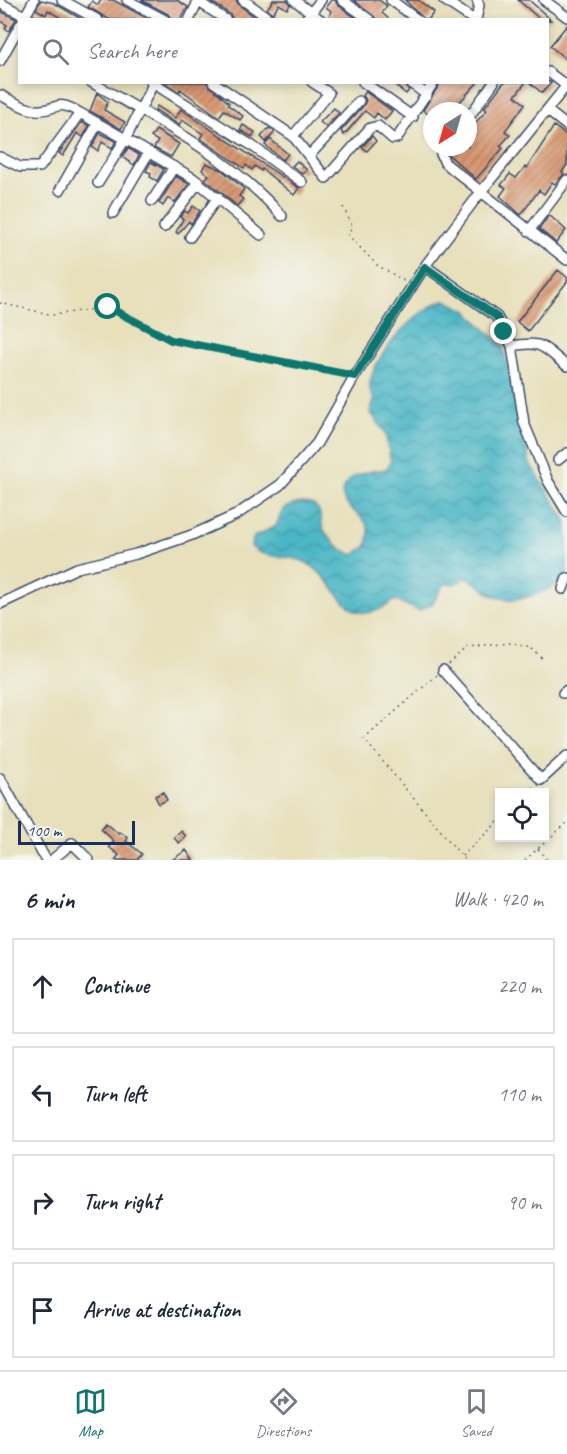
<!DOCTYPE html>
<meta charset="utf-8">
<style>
body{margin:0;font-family:Caveat,sans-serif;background:#f6f6f7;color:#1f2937}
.controls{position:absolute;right:18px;bottom:18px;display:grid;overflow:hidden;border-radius:0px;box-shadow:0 3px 9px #0003}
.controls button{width:54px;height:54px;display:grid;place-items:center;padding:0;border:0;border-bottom:2px solid #e0e1e3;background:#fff;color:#1f2937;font:30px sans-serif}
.compass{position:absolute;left:423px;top:102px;width:54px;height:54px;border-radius:50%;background:#fff;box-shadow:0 3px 9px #0003;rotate:217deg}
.scale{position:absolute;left:18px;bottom:15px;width:117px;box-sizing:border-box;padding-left:6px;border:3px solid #1b2f5e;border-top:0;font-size:16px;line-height:21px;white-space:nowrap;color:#1b2f5e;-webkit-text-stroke:4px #f6f6f2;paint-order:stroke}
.stop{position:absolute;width:18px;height:18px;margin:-14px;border:4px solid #0f766e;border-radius:50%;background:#fff}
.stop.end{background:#0f766e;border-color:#fff;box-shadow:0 2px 6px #0008}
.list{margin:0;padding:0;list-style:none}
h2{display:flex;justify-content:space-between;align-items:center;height:78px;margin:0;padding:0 24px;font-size:26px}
h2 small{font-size:20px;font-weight:400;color:#747a83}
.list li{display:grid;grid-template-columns:39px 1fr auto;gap:18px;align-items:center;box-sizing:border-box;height:96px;margin:0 12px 12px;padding:0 12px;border:2px solid #e0e1e3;border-radius:0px}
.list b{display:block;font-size:22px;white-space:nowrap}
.list em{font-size:20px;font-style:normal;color:#747a83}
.icon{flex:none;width:33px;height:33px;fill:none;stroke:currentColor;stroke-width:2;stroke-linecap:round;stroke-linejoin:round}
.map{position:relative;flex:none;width:567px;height:860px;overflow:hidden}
.search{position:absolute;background:#fff;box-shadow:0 3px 9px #0003;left:18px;right:18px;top:18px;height:66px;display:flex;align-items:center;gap:15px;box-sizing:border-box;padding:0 21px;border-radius:0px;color:#747a83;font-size:22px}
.sheet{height:510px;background:#fff}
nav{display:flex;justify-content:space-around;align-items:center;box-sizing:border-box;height:84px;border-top:2px solid #e0e1e3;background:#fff;font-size:16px;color:#747a83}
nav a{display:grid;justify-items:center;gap:3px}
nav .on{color:#0f766e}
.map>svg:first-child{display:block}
</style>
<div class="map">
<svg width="567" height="860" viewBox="0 0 567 860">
<defs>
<pattern id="water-waves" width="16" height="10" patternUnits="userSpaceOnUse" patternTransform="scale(1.5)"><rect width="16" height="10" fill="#49b6c5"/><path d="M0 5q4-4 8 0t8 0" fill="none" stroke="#3c94a3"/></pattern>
<pattern id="building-hatch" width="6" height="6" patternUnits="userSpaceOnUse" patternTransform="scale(1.5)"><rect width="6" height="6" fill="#d89871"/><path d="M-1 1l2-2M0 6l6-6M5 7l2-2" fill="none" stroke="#ae7c60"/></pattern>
</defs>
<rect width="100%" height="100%" fill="#f6f6f2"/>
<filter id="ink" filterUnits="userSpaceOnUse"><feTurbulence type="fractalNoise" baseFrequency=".0167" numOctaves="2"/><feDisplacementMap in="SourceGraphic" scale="12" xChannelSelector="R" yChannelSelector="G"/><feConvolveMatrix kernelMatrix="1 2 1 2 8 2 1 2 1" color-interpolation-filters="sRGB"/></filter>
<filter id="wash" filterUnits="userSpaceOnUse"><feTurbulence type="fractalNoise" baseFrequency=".008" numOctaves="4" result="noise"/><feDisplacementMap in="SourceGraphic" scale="24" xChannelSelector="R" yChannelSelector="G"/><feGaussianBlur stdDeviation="1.35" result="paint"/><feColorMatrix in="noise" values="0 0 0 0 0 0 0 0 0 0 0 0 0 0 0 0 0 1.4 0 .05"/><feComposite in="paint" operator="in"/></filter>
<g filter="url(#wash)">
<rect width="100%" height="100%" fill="#e7e0bb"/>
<path fill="url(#water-waves)" stroke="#327292" stroke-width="1.5" d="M445,300L466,310L503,347L530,464L567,522V577C549,592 515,606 492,595C482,590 477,580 465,578L454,584H444L433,603L419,611L395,600C344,639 341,578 303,561C287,554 263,560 251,546L254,537L276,526L283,509C293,504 312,498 319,511C322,517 320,524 324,530C330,541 342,550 353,555L366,547C379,513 344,516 342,492C348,473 369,471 386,469L391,462L385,432L370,412L374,400C372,393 368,389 370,382C375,354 418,307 445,300Z"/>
<g id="blocks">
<path fill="url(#building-hatch)" d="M41,0L54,3L83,20H64L48,10L46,15L36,9Z
M101,0H113L150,20H110L88,7L92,1L98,5Z
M141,0H177L188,7L180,20H172L168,14Z
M208,0H236L239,5L259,20H233L230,14Z
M273,0H287L290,5L287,9L279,4L273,13L267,9Z
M331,0H335L338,5L358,20H328L331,11L326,7Z
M354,0H379L387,6L382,13L390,20H377Z
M405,0H418L434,12L428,20H425Z
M518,0H529L551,20H541Z
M0,11L16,19L9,31L5,28L7,25L0,21Z
M567,25V60L550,46Z
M164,82H206L229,103L228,105L243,116L240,120L224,110L219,117L180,89L179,92Z
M391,82H402L409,90L406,94Z
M441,82H478L458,104L455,111H432V117L423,110Z
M504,82H526L515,96L525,104L505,131L510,135L500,146L503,148L476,179L449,155L454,147H468V131L487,110L484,108Z
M529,82H551V83L542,93Z
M366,92L392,111L385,120L377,113L374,118L365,111L344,135L341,131L364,105L366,100L363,95Z
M97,93L108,102L104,110L125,122L121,129L90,111Z
M157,106L175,118L181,109L185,112L299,188L294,195L262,169L261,171L255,166L252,170L246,165L244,168L200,138L203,134L182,120L179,125L155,110Z
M334,108L339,113L326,127L320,122Z
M82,122L89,126L83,137L77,133L63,156L59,153Z
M243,125L255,132L252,137L240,130Z
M554,126L567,136V165L562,172L564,174L555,184L552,182L544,194L539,190L521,215L500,196L506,188L501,185L510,174L516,178L525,167L527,168Z
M269,128L275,132L266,142L261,137Z
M156,130L179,144L171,157L154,148L158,141L151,137Z
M100,133L116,141L112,148L102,142L98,151L92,147Z
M372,136L376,141L367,151L362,147Z
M270,139L288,154L283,160L265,145Z
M128,148L139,155L134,165L122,157Z
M297,161L307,170L303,174L292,166Z
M151,162L164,169L157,181L150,177L151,173L146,171Z
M206,163L222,170L244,189L239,196L243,199L237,206L205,179L209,175L202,170Z
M176,176L189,184L175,202L168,198L163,206L159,203Z
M193,206L200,211L191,224L189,221L178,234L176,232L183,219L180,217L185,211L188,213Z
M549,215L566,230L556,243L539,229Z
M558,270L567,277V282L528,331L517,322Z
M163,792L167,800L159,804L155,796Z
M106,823L119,834L120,832L128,838L126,841L142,854L137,860H115L119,855L109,847L114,841L101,829Z
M181,831L186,836L179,843L174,838Z
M186,850L193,860H172L182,853Z"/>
</g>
</g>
<g filter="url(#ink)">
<use href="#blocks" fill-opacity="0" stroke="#3a4a6c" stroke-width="1.5"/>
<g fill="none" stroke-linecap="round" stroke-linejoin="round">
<g stroke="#3a4a6c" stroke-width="12">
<path id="minor" d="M62,0L98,20
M127,0L165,20
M196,0L226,20
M243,0L271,20
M294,0L321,20
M342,0L370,20
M391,0L418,20
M444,0L474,20
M544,0L567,17
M0,3L32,20
M23,20L34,0
M189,20L199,0
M305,20L321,0
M476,20L479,5L477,0
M0,61L20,25
M548,72L567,86
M91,82C158,120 231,158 282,216
M151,82L251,145L302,182
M213,82L293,136L326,178L370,128L378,126L393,139L397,138L434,82
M363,82L413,117
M409,82L427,95
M0,95C11,100 23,109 35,110C58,112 54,97 80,113
M548,111L567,126
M468,118L494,82
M293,136L329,93L312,82
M446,147L441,154L445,163L567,260
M310,155L359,101
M0,157L20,167H40L80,113L193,178L261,235
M98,183L126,138L154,82
M60,190L98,123
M152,201L174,167
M113,213L149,152
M164,227L199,182
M529,231L567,180
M190,237L218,197
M425,266L497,317L512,346L524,423L548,481L567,512
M512,346C545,340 543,348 567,366
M558,460L567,453
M563,589L567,578
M0,604L77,568L136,554L192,535L236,515L280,485L317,443L355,376L425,266L480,193L567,85
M443,670L541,780L567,756
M563,693L567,690
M0,778L46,860
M52,860L72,843L89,860"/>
</g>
<path stroke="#3a4a6c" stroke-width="1.5" stroke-dasharray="1.5 4.5" stroke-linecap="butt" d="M343,207L352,226L348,235L377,265L404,281
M0,303L53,315L108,307L171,340L345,374
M449,664L468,648L510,643L531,648L544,660
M437,675L364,739L465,860
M527,792L534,786
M538,849L547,860
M462,856L500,820
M525,860L567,823"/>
<use href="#minor" stroke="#fff" stroke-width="9"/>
</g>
</g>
<g fill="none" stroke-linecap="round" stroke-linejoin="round" filter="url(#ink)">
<path stroke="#0f766e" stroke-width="8" d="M108,307L171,340L355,376L425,267L497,317L504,332"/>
</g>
</svg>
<div class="controls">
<button><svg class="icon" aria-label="locate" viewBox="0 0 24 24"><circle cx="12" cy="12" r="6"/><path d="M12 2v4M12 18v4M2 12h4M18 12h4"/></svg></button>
</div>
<svg class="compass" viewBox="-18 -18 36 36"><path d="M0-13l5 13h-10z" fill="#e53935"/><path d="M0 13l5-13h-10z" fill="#747a83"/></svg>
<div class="scale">100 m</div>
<div class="stop" style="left:108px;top:307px"></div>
<div class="stop end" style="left:504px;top:332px"></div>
<div class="search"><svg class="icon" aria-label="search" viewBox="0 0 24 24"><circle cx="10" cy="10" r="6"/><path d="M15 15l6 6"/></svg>Search here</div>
</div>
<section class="sheet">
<h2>6 min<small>Walk · 420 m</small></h2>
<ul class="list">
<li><svg class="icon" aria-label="ahead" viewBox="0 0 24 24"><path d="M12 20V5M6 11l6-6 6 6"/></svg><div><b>Continue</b></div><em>220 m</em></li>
<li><svg class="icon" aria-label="left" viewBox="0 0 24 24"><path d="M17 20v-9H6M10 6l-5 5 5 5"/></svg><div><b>Turn left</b></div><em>110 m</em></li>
<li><svg class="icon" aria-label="right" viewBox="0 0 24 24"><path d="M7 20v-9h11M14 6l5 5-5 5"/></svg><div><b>Turn right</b></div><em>90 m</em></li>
<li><svg class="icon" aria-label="arrive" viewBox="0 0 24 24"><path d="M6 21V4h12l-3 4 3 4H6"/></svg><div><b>Arrive at destination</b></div></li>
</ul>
</section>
<nav>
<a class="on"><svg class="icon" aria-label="map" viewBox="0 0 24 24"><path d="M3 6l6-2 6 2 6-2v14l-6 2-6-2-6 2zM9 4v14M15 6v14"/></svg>Map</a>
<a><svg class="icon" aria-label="directions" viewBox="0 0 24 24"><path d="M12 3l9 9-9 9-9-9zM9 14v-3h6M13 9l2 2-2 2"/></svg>Directions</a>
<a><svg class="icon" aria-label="saved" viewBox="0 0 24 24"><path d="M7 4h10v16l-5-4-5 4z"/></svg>Saved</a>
</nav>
